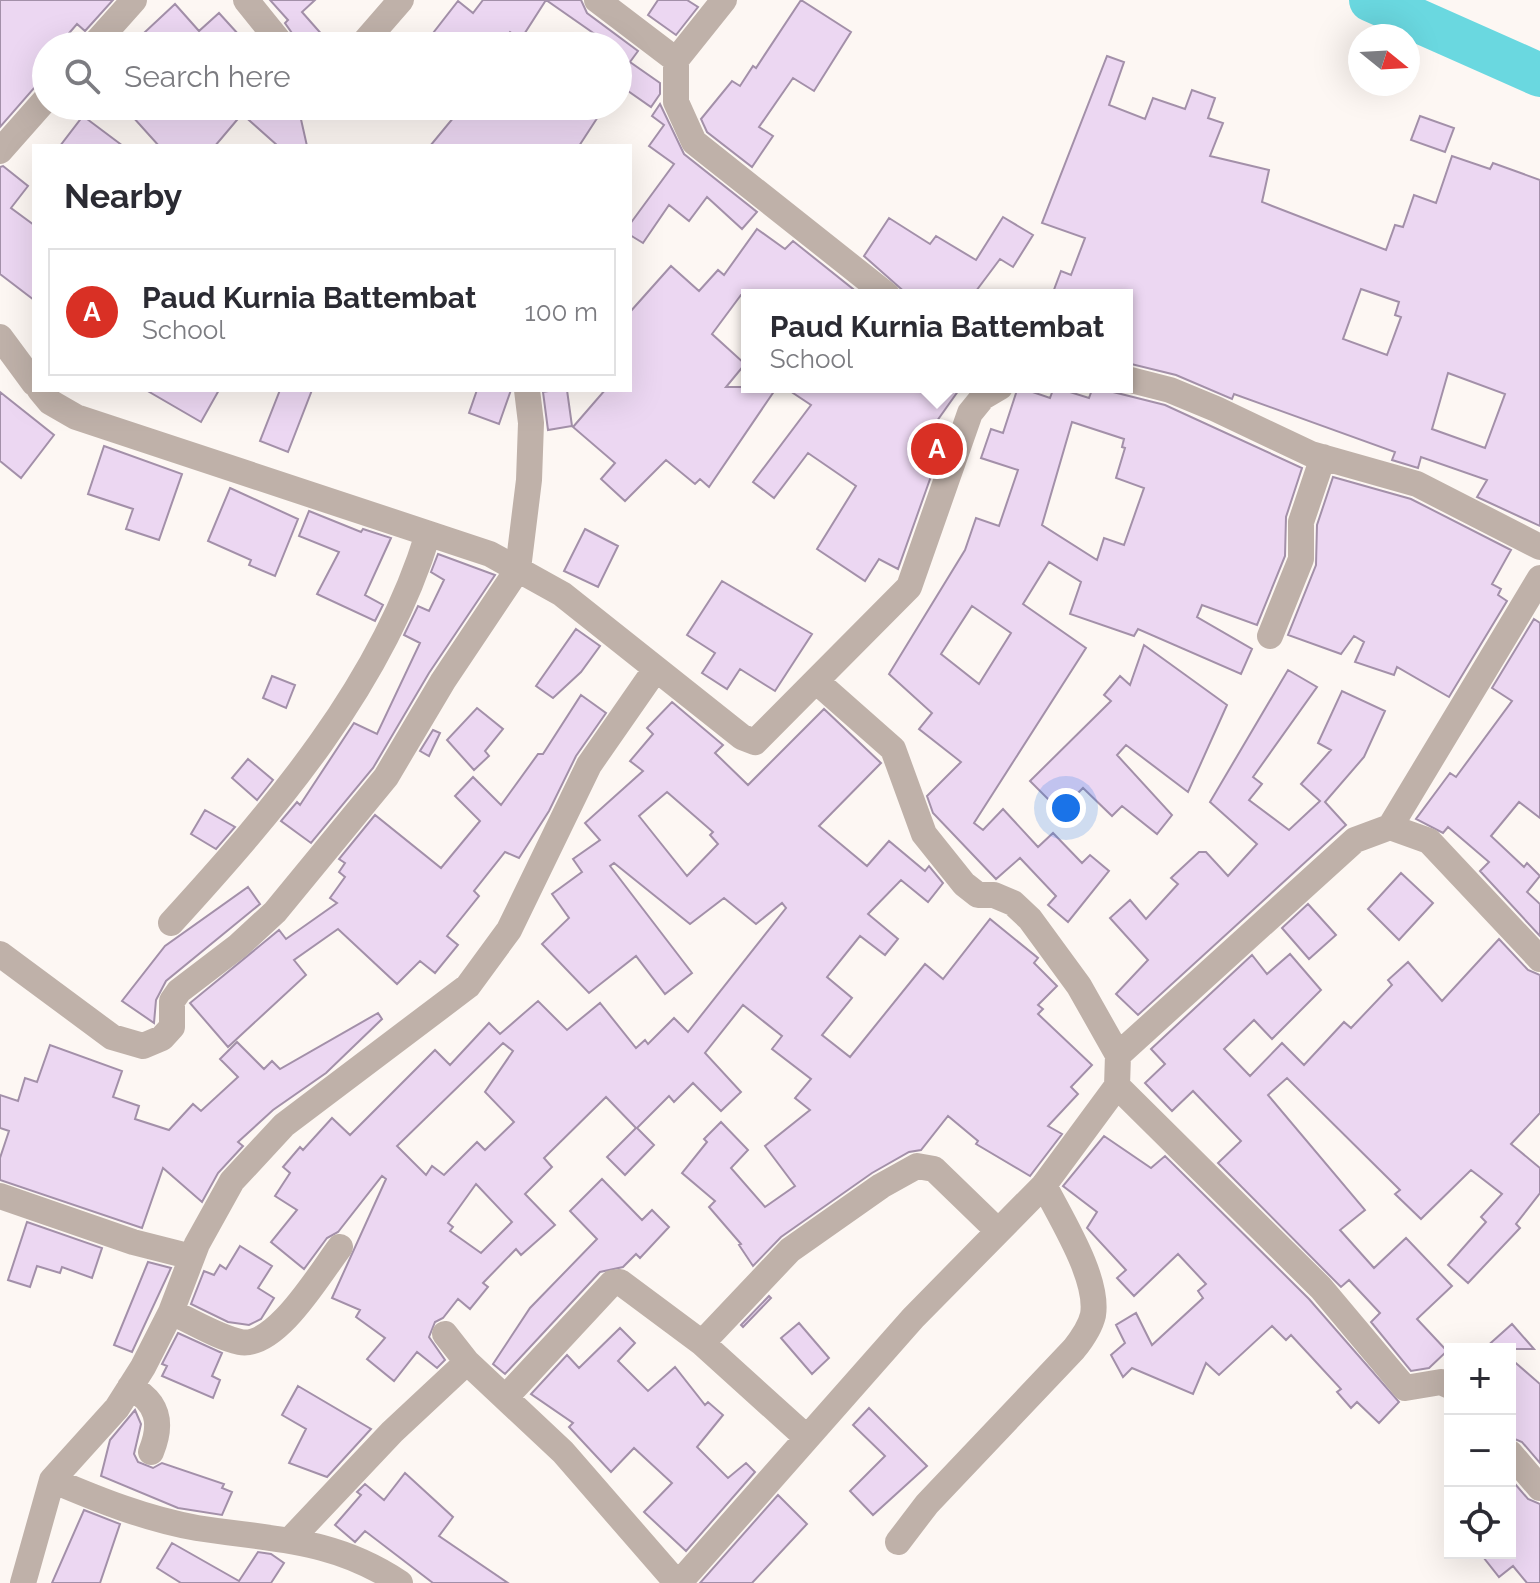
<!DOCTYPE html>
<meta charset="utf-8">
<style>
body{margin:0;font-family:Raleway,sans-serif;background:#f7f7f7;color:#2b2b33}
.controls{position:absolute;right:24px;bottom:24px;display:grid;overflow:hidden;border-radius:0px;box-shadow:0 8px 32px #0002}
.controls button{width:72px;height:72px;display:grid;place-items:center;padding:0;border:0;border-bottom:2px solid #e1e1e2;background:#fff;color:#2b2b33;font:40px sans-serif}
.compass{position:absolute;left:1348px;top:24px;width:72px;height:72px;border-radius:50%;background:#fff;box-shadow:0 8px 32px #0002;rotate:108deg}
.you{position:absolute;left:1066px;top:808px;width:28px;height:28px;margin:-20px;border:6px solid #fff;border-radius:50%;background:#1a73e8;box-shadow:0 0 0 12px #1a73e833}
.badge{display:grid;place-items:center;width:52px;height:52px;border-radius:50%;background:#d93025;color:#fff;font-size:26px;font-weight:700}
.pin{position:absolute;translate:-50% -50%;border:4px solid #fff;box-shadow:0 2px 8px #0006}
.popup{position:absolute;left:741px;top:289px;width:392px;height:104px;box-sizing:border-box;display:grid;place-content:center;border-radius:0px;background:#fff;filter:drop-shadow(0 2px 6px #0005);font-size:26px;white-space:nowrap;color:#7c7c81}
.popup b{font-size:30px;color:#2b2b33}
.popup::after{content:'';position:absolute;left:50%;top:100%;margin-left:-16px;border:16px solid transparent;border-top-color:#fff}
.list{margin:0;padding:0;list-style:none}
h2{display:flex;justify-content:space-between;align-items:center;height:104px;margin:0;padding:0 32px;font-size:34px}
h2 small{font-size:26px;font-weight:400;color:#7c7c81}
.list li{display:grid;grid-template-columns:52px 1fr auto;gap:24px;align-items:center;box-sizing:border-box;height:128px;margin:0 16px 16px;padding:0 16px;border:2px solid #e1e1e2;border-radius:0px}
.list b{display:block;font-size:30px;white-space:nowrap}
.list p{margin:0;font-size:26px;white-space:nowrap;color:#7c7c81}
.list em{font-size:26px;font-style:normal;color:#7c7c81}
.icon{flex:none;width:44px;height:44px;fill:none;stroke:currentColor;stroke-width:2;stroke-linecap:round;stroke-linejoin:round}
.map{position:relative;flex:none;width:1540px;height:1583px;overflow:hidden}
.search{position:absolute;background:#fff;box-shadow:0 8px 32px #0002;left:32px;top:32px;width:600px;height:88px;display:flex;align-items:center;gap:20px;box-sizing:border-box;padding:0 28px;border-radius:44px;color:#7c7c81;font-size:30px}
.panel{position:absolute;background:#fff;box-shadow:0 8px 32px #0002;left:32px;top:144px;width:600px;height:248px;border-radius:0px}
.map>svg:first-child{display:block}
</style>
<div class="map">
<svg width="1540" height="1583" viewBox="0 0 1540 1583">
<rect width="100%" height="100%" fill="#fdf7f3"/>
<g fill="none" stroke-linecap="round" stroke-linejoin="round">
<path stroke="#6ad8e0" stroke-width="44" d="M1371,0L1540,75"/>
</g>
<path fill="#ecd7f2" stroke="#a390a9" stroke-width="2" fill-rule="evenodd" d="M0,0H113L85,31L77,24L58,46H46V83L34,88L0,127Z
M270,0H315L302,12L332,46H301L285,23L288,20Z
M483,0H581L587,13L638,51L630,62L660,83V94L651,107L618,84V46H612L546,0L521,39L510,32L500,46H423L458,1L473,13Z
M658,0H687L698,7L676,35L648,15Z
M801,0L851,32L814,91L793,78L759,127L773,136L752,167L707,132L701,119L732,81L740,86L753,66L756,68Z
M175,4L199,31L219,13L249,46H158L145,32Z
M1107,56L1124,62L1109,105L1145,119L1153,98L1185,109L1192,90L1215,98L1208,118L1223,123L1210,156L1269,170L1262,202L1386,250L1395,225L1403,227L1414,195L1436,203L1452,156L1490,169L1493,163L1540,180V526L1477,497L1487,480L1421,457L1418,468L1392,460L1395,452L1234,394L1232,399L1176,375L1127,363V295H1052L1061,271L1071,275L1085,238L1042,223ZM1361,289L1399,302L1395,315L1401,317L1387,355L1343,339ZM1448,373L1505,394L1485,448L1432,429Z
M660,104L684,154L757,212L742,229L707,197L689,221L669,205L643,243L630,235V224L674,164L649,146L664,125L652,116Z
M123,106H298L307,146H278L242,114L215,146H159Z
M463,106H605L579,146H430Z
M83,116L123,146H60Z
M1420,116L1454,128L1445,152L1411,140Z
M3,166L28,186L11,208L34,225V300L0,274V167Z
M1003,217L1033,235L1013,267L1000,259L973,295H908L864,256L889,218L930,244L936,236L976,260Z
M757,229L785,249L793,241L853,289L848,295H741L712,334L745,364L726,387H777L709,487L700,479L695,484L666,460L625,501L601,479L615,463L573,427L605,390H630V312L671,266L699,291L718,270L724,275Z
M784,387H961L932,428L945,437L898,569L879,559L865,581L817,549L856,486L808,453L774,498L753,482L811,405Z
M1018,387L1050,398L1054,387L1089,398L1093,387L1165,405L1302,468L1286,517L1285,556L1257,625L1202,605L1197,617L1252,649L1241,674L1138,629L1134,636L1070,614L1081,582L1049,562L1023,604L1086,648L974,823L983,830L1003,809L1038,847L1053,833L1082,863L1090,855L1109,871L1068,922L1048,905L1056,896L1020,858L996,879L933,813L927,796L961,762L919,729L932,713L889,674L965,550L976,518L999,526L1018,470L981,458L991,429L1003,433ZM1072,422L1124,439L1122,447L1125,448L1116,478L1144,488L1124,545L1104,538L1097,560L1042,525ZM972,606L1011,633L979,684L941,654Z
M146,390H219L201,422Z
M280,390H312L288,452L260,441Z
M477,390H511L499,424L469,413Z
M554,390H567L572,426L548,430L543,392Z
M0,392L54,435L21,478L0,461Z
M104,446L182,474L159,540L126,529L133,509L88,494Z
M1333,477L1411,499L1511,550L1492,584L1501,589L1498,595L1507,601L1449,697L1397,667L1394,675L1355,662L1364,642L1354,636L1341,654L1288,635L1316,565L1317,525Z
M230,488L298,519L275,576L249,565L251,560L208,541Z
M309,511L361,532L363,529L391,538L365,595L383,605L375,621L317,594L339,552L299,536Z
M585,529L618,546L598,587L564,571Z
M438,554L495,575L429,673L373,768L311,843L281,821L297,802L300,805L354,723L377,734L420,643L404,635L418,606L429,611L444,580L431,572Z
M722,581L812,634L775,691L740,669L727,689L702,673L715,653L687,635Z
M1534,619L1540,623V818L1519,802L1491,836L1524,867L1527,863L1540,876L1527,892L1540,904V936L1480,871L1489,862L1448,827L1443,833L1416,819L1450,773L1456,777L1512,701L1492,688Z
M576,629L600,646L581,672L553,698L536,686Z
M1144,645L1227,705L1188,792L1126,745L1117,755L1172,815L1157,834L1122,806L1112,816L1083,788L1060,811L1030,781L1111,701L1104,695L1120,676L1130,685Z
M1288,670L1317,687L1253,777L1262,784L1249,800L1289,830L1320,801L1301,784L1331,750L1318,743L1342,691L1385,711L1364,757L1325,802L1346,825L1138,1015L1116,994L1148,960L1110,918L1130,900L1146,919L1178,884L1171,878L1199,852H1206L1228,876L1257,844L1210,802Z
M272,676L295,685L286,708L263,698Z
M581,695L606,713L576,756L549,811L519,858L505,852L474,891L479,896L447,936L458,945L435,973L420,961L397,984L338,929L294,960L306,975L228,1047L190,1003L279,930L286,939L337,903L330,898L345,877L339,872L345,863L339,859L375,815L441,868L480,821L455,796L473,777L501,805L538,754H543Z
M672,702L723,745L715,753L748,785L824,709L881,763L819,826L867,866L889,841L925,871L929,866L943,883L928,902L901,880L868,914L898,939L885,955L860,936L827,977L852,998L822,1035L850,1057L925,964L943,979L990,919L1038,958L1034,963L1057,986L1038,1005L1043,1009L1038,1014L1092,1065L1071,1087L1078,1094L1048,1126L1062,1134L1030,1176L976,1144L978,1141L948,1116L921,1150L909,1152L872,1173L781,1237L753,1266L739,1245L741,1244L709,1207L715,1201L682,1173L707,1142L704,1139L721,1122L748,1150L731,1168L765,1207L795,1186L765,1146L810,1110L795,1098L811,1079L772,1049L782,1036L743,1005L705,1053L741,1092L721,1111L693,1083L674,1102L669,1096L637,1128L654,1145L625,1175L607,1157L636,1128L606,1097L544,1158L552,1167L525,1194L555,1225L521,1255L516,1249L483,1283L488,1287L470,1309L458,1299L443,1318L435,1322L429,1337L445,1360L437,1368L417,1352L394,1381L367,1359L385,1338L356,1317L360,1310L332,1298L386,1179L382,1176L338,1232L327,1238L304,1269L271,1242L297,1210L275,1196L290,1173L283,1167L300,1147L303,1150L332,1118L350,1135L435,1050L450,1065L489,1023L500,1034L538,1001L567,1030L600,1003L636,1048L645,1040L648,1044L674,1018L688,1032L786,908L782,903L756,924L724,898L690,924L614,863L610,866L692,973L665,994L636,956L589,993L542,944L569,918L552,894L582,872L573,859L600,840L585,823L643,771L630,761L653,734L647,728ZM667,792L713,832L710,835L718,844L687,876L639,816ZM503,1043L513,1051L485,1092L514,1122L485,1150L477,1142L444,1175L432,1166L426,1175L397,1146ZM476,1184L512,1222L481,1253L450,1231L453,1227L448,1223Z
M477,708L503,729L485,751L489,756L474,770L447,740Z
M433,730L440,733L429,756L420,751Z
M248,759L273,780L257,800L232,778Z
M205,810L235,827L216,849L191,834Z
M1401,873L1433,903L1399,940L1368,909Z
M248,887L260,904L166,981L156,1000L154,1023L122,1001L165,946Z
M1308,904L1336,935L1309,959L1282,928Z
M1499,939L1528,970L1540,975V1113L1511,1144L1540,1168V1193L1516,1224L1520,1228L1468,1283L1448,1265L1486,1222L1481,1217L1502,1194L1471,1170L1421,1219L1395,1194L1400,1190L1287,1078L1268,1095L1365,1210L1340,1230L1374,1268L1406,1238L1452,1286L1417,1319L1447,1351L1429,1368L1411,1371L1371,1322L1380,1313L1349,1280L1341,1287L1218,1163L1241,1141L1193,1091L1172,1111L1145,1083L1165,1064L1151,1049L1252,955L1267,974L1290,954L1321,990L1272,1039L1254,1020L1224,1049L1250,1076L1282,1043L1304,1065L1344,1022L1351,1028L1392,985L1388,980L1408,962L1442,1001Z
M378,1013L382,1019L326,1073L273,1110L238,1142L243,1146L218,1173L202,1202L163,1168L142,1228L0,1180V1158L9,1131L0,1128V1095L18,1101L25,1078L37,1082L50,1045L122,1071L113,1097L139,1106L135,1119L169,1130L193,1104L201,1111L238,1077L220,1059L237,1042L264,1069L272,1061L280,1069Z
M1104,1136L1151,1168L1165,1156L1309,1299L1399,1402L1379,1423L1357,1402L1351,1408L1337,1392L1341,1389L1291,1335L1286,1340L1272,1326L1219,1375L1206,1363L1193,1394L1132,1368L1123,1377L1111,1355L1125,1343L1116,1325L1136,1313L1152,1345L1203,1298L1198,1291L1206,1284L1178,1254L1134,1296L1117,1278L1126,1270L1087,1228L1097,1212L1063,1186Z
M602,1179L642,1220L652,1210L669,1227L640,1258L636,1254L623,1267L600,1272L505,1374L493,1364L530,1308L597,1239L570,1211Z
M27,1222L102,1248L92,1278L62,1267L60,1273L37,1266L30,1287L8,1280Z
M240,1246L272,1266L258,1288L274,1298L261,1319L249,1325L228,1322L191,1304L204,1271L214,1275L220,1265L226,1269Z
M148,1262L171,1268L132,1352L114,1345Z
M769,1296L771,1298L743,1327L741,1325Z
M799,1323L829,1358L812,1374L781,1338Z
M1512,1324L1534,1349H1484Z
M620,1328L635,1343L618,1361L648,1391L675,1367L705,1405L708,1402L723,1415L697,1447L728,1478L746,1463L755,1472L686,1551L644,1512L672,1483L634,1448L611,1472L569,1427L573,1423L531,1394L567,1355L579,1368Z
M178,1333L222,1353L212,1376L220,1380L213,1398L162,1376L167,1366L162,1364Z
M1510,1358L1540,1384V1463L1522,1442L1510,1437Z
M298,1386L371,1429L327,1477L289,1463L306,1429L282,1415Z
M869,1408L927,1466L873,1515L850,1491L885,1456L853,1425Z
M135,1410L141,1424L134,1454L138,1462L153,1468L162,1463L224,1484L222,1488L232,1492L222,1515L178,1508L101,1476L110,1440Z
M405,1473L453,1517L439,1536L508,1583H433L365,1531L355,1542L335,1525L361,1495L357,1492L365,1484L384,1500Z
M1510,1478L1528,1499L1540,1504V1583H1527L1513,1566L1499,1577L1480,1553H1510Z
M778,1495L807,1524L752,1583H700Z
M84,1510L120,1524L100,1583H52Z
M172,1543L239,1581L258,1552L271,1554L284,1563L271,1583H181L157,1568Z"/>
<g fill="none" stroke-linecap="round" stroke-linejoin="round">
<path stroke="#bfb1a9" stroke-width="26" d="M246,0L283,46
M597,0L676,60
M724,0L676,60V102L694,142L887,295
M93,46L134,0
M361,46L401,0
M0,151L46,99
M0,337L34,383
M1127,379L1170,390L1216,409L1311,454L1417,484L1540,547
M40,390L50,402L76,417L490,554L562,594L742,737L755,742L909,587L970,413L983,397L1000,387
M1270,636L1301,559V522L1323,457
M1390,827L1429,841L1540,959
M171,923C275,809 382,685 428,534
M0,954L112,1037L143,1046L162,1038L172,1027V1001L179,991L238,946L275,912L386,777L443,681L518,569L529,480L531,423L527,390
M1118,1055L1355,840L1390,827L1540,578
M1117,1086L1321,1288L1405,1388L1441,1382L1450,1386
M0,1196L133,1242L192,1257
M171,1312C192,1321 217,1337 240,1342C276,1349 320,1273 340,1247
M445,1334L467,1362L563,1452L677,1583
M702,1343L807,1438
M130,1387C158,1402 163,1423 151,1452
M506,1397L612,1283L620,1282L702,1343L790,1250L881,1186L917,1166L934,1169L998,1231
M1510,1453L1540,1488
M52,1480C99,1500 146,1519 197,1528C273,1540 333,1538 400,1583
M290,1540L392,1432L467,1362
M898,1542L927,1504L1074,1349C1082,1339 1090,1328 1093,1315C1099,1278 1061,1219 1044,1185
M23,1583L52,1480L117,1408L143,1367L171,1312L197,1244L232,1181L284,1125L468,986L509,930L589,765L655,670
M679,1583L913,1318L1044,1185L1117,1086L1118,1055L1079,986L1030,919L1013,903L994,895H978L964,884L924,834L893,749L816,681"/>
</g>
</svg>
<div class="controls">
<button>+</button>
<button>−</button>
<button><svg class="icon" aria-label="locate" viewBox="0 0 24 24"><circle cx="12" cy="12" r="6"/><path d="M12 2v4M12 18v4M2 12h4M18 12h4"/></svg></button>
</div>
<svg class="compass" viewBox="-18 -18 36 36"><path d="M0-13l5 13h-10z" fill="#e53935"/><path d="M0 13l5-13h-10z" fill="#7c7c81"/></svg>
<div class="you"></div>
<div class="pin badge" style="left:937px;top:449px">A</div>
<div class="popup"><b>Paud Kurnia Battembat</b>School</div>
<div class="search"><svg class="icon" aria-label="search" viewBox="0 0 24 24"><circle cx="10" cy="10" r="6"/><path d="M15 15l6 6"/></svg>Search here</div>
<section class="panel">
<h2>Nearby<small></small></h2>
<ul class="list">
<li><span class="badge">A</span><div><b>Paud Kurnia Battembat</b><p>School</p></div><em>100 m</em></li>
</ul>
</section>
</div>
